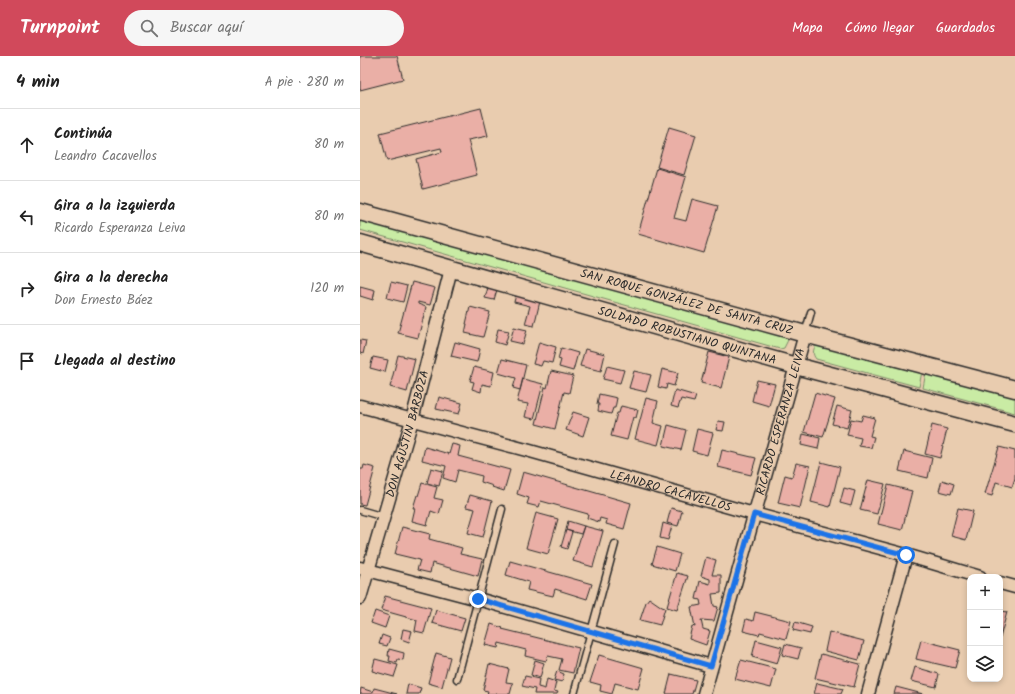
<!DOCTYPE html>
<html lang="es">
<meta charset="utf-8">
<style>
body{margin:0;font-family:Kalam,sans-serif;background:#f6f6f6;color:#222}
.controls{position:absolute;right:12px;bottom:12px;display:grid;overflow:hidden;border-radius:8px;box-shadow:0 2px 6px #0003}
.controls button{width:36px;height:36px;display:grid;place-items:center;padding:0;border:0;border-bottom:1px solid #e0e0e0;background:#fff;color:#222;font:20px sans-serif}
.stop{position:absolute;width:12px;height:12px;margin:-9px;border:3px solid #1a73e8;border-radius:50%;background:#fff}
.stop.end{background:#1a73e8;border-color:#fff;box-shadow:0 1px 4px #0008}
.list{margin:0;padding:0;list-style:none}
h2{display:flex;justify-content:space-between;align-items:center;height:52px;margin:0;padding:0 16px;font-size:17px}
h2 small{font-size:13px;font-weight:400;color:#767676}
.list li{display:grid;grid-template-columns:26px 1fr auto;gap:12px;align-items:center;box-sizing:border-box;height:72px;padding:0 16px;border-top:1px solid #e0e0e0}
.list b{display:block;font-size:15px;white-space:nowrap}
.list p{margin:0;font-size:13px;white-space:nowrap;color:#767676}
.list em{font-size:13px;font-style:normal;color:#767676}
.icon{flex:none;width:22px;height:22px;fill:none;stroke:currentColor;stroke-width:2;stroke-linecap:round;stroke-linejoin:round}
.map{position:relative;flex:none;width:655px;height:638px;overflow:hidden}
header{display:flex;align-items:center;gap:24px;box-sizing:border-box;height:56px;padding:0 20px;background:#d1495b;color:#fff}
header strong{font-size:19px}
nav{display:flex;gap:22px;margin-inline-start:auto;font-size:14px}
.search{width:280px;height:36px;background:#f6f6f6;display:flex;align-items:center;gap:10px;box-sizing:border-box;padding:0 14px;border-radius:22px;color:#767676;font-size:15px}
main{display:flex}
aside{flex:1;background:#fff}
.map>svg:first-child{display:block}
</style>
<header>
<strong>Turnpoint</strong>
<div class="search"><svg class="icon" aria-label="search" viewBox="0 0 24 24"><circle cx="10" cy="10" r="6"/><path d="M15 15l6 6"/></svg>Buscar aquí</div>
<nav><a>Mapa</a><a>Cómo llegar</a><a>Guardados</a></nav>
</header>
<main>
<aside>
<h2>4 min<small>A pie · 280 m</small></h2>
<ul class="list">
<li><svg class="icon" aria-label="ahead" viewBox="0 0 24 24"><path d="M12 20V5M6 11l6-6 6 6"/></svg><div><b>Continúa</b><p>Leandro Cacavellos</p></div><em>80 m</em></li>
<li><svg class="icon" aria-label="left" viewBox="0 0 24 24"><path d="M17 20v-9H6M10 6l-5 5 5 5"/></svg><div><b>Gira a la izquierda</b><p>Ricardo Esperanza Leiva</p></div><em>80 m</em></li>
<li><svg class="icon" aria-label="right" viewBox="0 0 24 24"><path d="M7 20v-9h11M14 6l5 5-5 5"/></svg><div><b>Gira a la derecha</b><p>Don Ernesto Báez</p></div><em>120 m</em></li>
<li><svg class="icon" aria-label="arrive" viewBox="0 0 24 24"><path d="M6 21V4h12l-3 4 3 4H6"/></svg><div><b>Llegada al destino</b></div></li>
</ul>
</aside>
<div class="map">
<svg width="655" height="638" viewBox="0 0 655 638">
<rect width="100%" height="100%" fill="#e9ccaf"/>
<filter id="ink" filterUnits="userSpaceOnUse"><feTurbulence type="fractalNoise" baseFrequency=".025" numOctaves="2"/><feDisplacementMap in="SourceGraphic" scale="8" xChannelSelector="R" yChannelSelector="G"/><feConvolveMatrix kernelMatrix="1 2 1 2 8 2 1 2 1" color-interpolation-filters="sRGB"/></filter>
<g filter="url(#ink)">
<path fill="#c9eba4" stroke="#7a8b68" d="M0,160L428,280V284L424,292L420,293L0,174Z
M456,289L562,315L559,331L456,303C452,298 453,294 456,289Z
M566,316L655,341V357L563,332Z"/>
<path fill="#eaafa6" stroke="#2b2b2b" d="M0,0H37L43,23L0,34Z
M121,52L128,80L108,84L117,119L63,133L56,103L82,96L81,92L27,105L20,77Z
M309,71L336,79L324,119L297,111Z
M297,112L326,121L314,162L326,165L332,143L358,150L344,197L278,178Z
M31,226L47,230L43,246L27,242Z
M52,226L75,232L70,249L58,246V248L66,251L58,282L38,277Z
M129,228L138,230L134,244L125,242Z
M0,230L15,234L13,244L0,240Z
M157,235L181,241L174,270L165,268L170,250L154,246Z
M110,251L130,256L123,281L105,277L107,268H106Z
M154,271L167,274L163,288L150,285Z
M138,273L149,275L145,289L135,286Z
M0,284L6,285L3,298L0,297Z
M95,286L120,293L117,306L91,300Z
M179,286L196,291L192,307L183,305L181,310L173,308Z
M201,292L218,297L213,315L199,311L201,304L198,303Z
M225,293L245,298L241,315L220,310Z
M349,296L369,301L361,332L341,327Z
M38,299L55,303L47,336L30,331Z
M13,301L28,304L25,316L10,312Z
M142,303L166,309L160,334L153,332L156,322L138,317Z
M247,310L264,314L260,327L243,323Z
M114,311L134,316L131,330L122,328L121,336L112,333L114,326L110,325Z
M302,313L318,317L314,330L307,328L306,333L298,331Z
M191,315L213,320L209,337L204,336L195,373L176,368L185,331L187,332Z
M274,315L291,319L286,336L269,332Z
M163,323L183,328L174,363L165,361L168,348L157,346Z
M397,324L415,328L409,350L392,345Z
M315,334L336,340L334,346L321,343L318,352L311,350Z
M455,337L475,343L463,381L444,376Z
M239,338L257,342L255,352H253L251,358L238,355L239,348H237Z
M79,341L102,347L99,358L76,353Z
M286,342L298,345L293,367L303,370L298,389L275,383Z
M261,350L278,354L276,362L273,361L267,384L251,380L257,357H259Z
M477,350L492,354L487,372L472,368Z
M213,356L229,361L223,380L206,374Z
M503,359L515,362L510,380L514,381L511,392L499,390L501,382L487,379L491,363L501,365Z
M358,365L365,366L363,375L356,374Z
M308,369L326,374L321,394L303,390Z
M572,369L587,373L580,402L565,398Z
M337,373L353,377L347,399L332,395Z
M443,378L460,382L458,393L441,389Z
M92,388L100,390L98,400L150,414L144,435L132,431L133,430L121,426L122,420L98,414L95,426L83,422L86,410L62,404L65,391L89,398Z
M639,391L655,395V422L652,431L636,426L632,440L625,438Z
M362,394L396,402L391,419L358,411Z
M544,395L572,402L568,422L539,415Z
M461,406L480,411L470,451L451,446Z
M436,407L450,410L440,452L418,447L425,419L432,421Z
M4,409L15,412L5,449L0,448V413H3Z
M71,412L83,415L79,430L67,427Z
M163,416L271,447L264,473L246,468L247,464L240,462L239,466L227,462L228,458L181,445L179,451L167,448L169,442L157,438Z
M508,424L525,428L517,458L500,454Z
M582,424L594,428L591,438L579,435Z
M62,427L77,431L74,442L83,444L79,458L71,455L67,469L52,465L55,452H53L57,439L58,440Z
M528,429L552,435L542,474L518,468Z
M484,432L495,435L491,450L480,447Z
M110,439L132,445L123,481L108,477L115,453L106,451Z
M311,452L322,455L318,470L307,467Z
M598,452L613,455L606,484L591,480Z
M176,457L198,463L188,498L166,492Z
M208,465L224,470L221,478L206,474Z
M303,467L312,470L308,484L300,482Z
M224,470L243,475L233,511L213,505Z
M42,471L70,478L69,483L102,492L100,498L122,503L118,520L72,507L70,517L57,514L60,504L35,498Z
M206,474L212,476L207,493L201,491Z
M297,491L320,498L315,515L292,508Z
M346,501L356,504L352,519H361V537L352,538L354,550L358,551L354,565L341,564L343,573L350,575L346,589L329,583L332,570L335,571L331,551L341,549L340,544L336,543L340,525L350,528V523L341,520Z
M150,505L232,528L227,543L195,533L193,540L167,534L169,526L146,519Z
M317,517L328,520L317,554L307,551Z
M25,540L71,552L64,577L55,575L57,564L21,554Z
M289,542L302,551L305,552L300,569L280,564L286,546Z
M76,554L105,562L101,575L72,567Z
M15,555L29,560L25,572L11,567Z
M640,555L647,556L640,582Z
M395,556L431,565L426,583L400,576L399,579L383,575L386,563L393,565Z
M435,566L452,571L450,578L433,574Z
M131,568L143,572L142,573L219,592L213,617L199,614L202,603L188,600L186,605L165,600L166,594L139,587L138,592L125,589Z
M43,573L52,575L49,586L41,583Z
M469,576L504,585L499,604L465,595Z
M22,579L30,582L27,590L19,588Z
M396,584L422,591L417,608L392,601Z
M561,584L600,594L595,612L556,603Z
M425,588L441,592L438,603L422,599Z
M29,593L44,597L43,604L38,603L37,607L29,605L30,600H28Z
M76,597L90,601L82,631L68,627Z
M461,598L500,608L494,631L455,622Z
M239,599L284,612L278,633L255,627L252,638L240,635L241,629L230,626Z
M15,603L38,609L34,621L12,615Z
M175,604L184,607L180,622L171,619Z
M381,604L416,613L411,632L375,623Z
M129,608L149,613L146,626L153,627L150,638H127L128,635L123,634Z
M555,611L579,618L576,631L551,625Z
M197,615L204,618L202,626L194,624Z
M311,618L336,624L332,638H306Z
M165,620L179,623L178,631L185,633L187,623L196,626L194,635L198,636L197,638H174L175,633L162,630Z
M457,627L483,633L481,638H454Z
M48,628L61,632L59,638H46Z
M536,631L563,638H534Z
M1,632L13,636L14,632L37,638H0Z"/>
<g fill="none" stroke-linecap="round" stroke-linejoin="round">
<g stroke="#2b2b2b" stroke-width="9">
<path id="service" d="M445,278L451,256
M0,454L24,461
M97,623L142,453
M214,638L255,488"/>
</g>
<g stroke="#2b2b2b" stroke-width="15">
<g id="minor">
<path id="s1" d="M0,350L170,395L394,458L546,499L620,521"/>
<path d="M0,512L118,543L351,610"/>
<path d="M640,527L655,531"/>
<path id="s2" d="M0,542L52,364L91,213"/>
<path id="s3" d="M344,638L445,278"/>
<path d="M508,638L546,499"/>
</g>
</g>
<g stroke="#2b2b2b" stroke-width="19">
<g id="tertiary">
<path id="s4" d="M0,156L445,278L655,333"/>
<path id="s5" d="M0,187L436,310L655,368"/>
</g>
</g>
<use href="#service" stroke="#e9ccaf" stroke-width="6"/>
<use href="#minor" stroke="#e9ccaf" stroke-width="12"/>
<use href="#tertiary" stroke="#e9ccaf" stroke-width="16"/>
</g>
</g>
<g fill="none" stroke-linecap="round" stroke-linejoin="round" filter="url(#ink)">
<path stroke="#1a73e8" stroke-width="5" d="M118,543L351,610L394,458L546,499"/>
</g>
<g text-anchor="middle" stroke-width="3" stroke-linejoin="round" paint-order="stroke">
<g font-size="12" fill="#2b2b2b" stroke="#e9ccaf">
<text dy="4" stroke="none"><textPath href="#s4" startOffset="339">SAN ROQUE GONZÁLEZ DE SANTA CRUZ</textPath></text>
<text dy="4" stroke="none"><textPath href="#s5" startOffset="340">SOLDADO ROBUSTIANO QUINTANA</textPath></text>
<text dy="4" stroke="none"><textPath href="#s3" startOffset="283">RICARDO ESPERANZA LEIVA</textPath></text>
<text dy="4" stroke="none"><textPath href="#s2" startOffset="171">DON AGUSTIN BARBOZA</textPath></text>
<text dy="4" stroke="none"><textPath href="#s1" startOffset="322">LEANDRO CACAVELLOS</textPath></text>
</g>
</g>
</svg>
<div class="controls">
<button>+</button>
<button>−</button>
<button><svg class="icon" aria-label="layers" viewBox="0 0 24 24"><path d="M12 4l9 5-9 5-9-5zM3 14l9 5 9-5"/></svg></button>
</div>
<div class="stop" style="left:546px;top:499px"></div>
<div class="stop end" style="left:118px;top:543px"></div>
</div>
</main>
